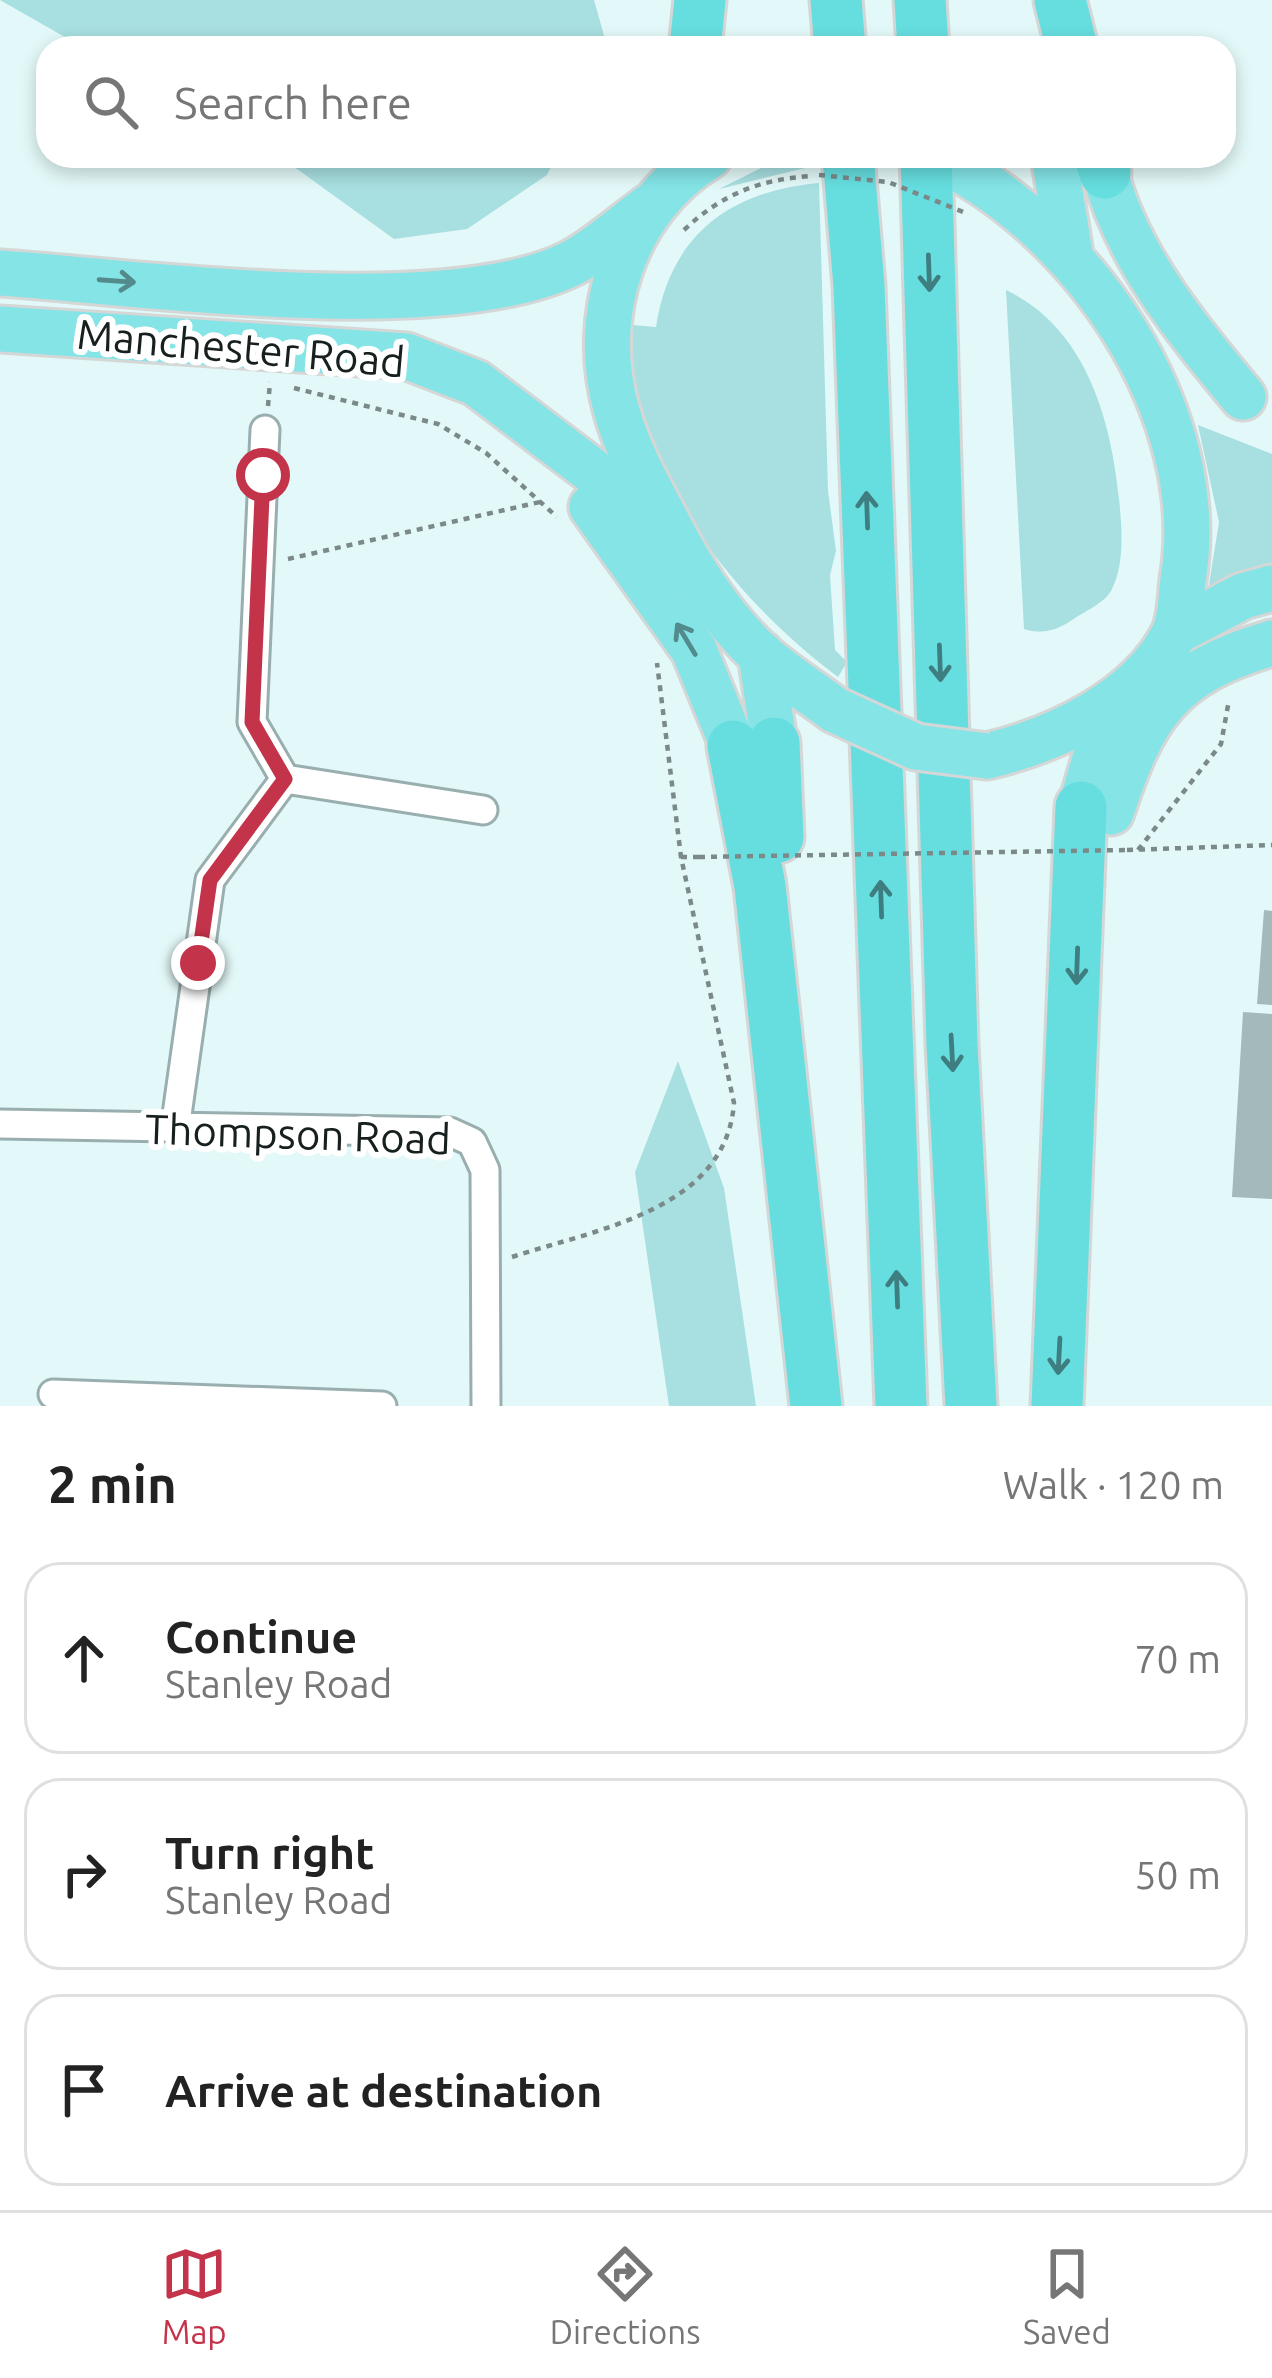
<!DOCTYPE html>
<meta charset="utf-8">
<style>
body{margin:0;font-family:Ubuntu,sans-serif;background:#f6f6f6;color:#222}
.stop{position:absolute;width:36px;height:36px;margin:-27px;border:9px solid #c33349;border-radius:50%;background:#fff}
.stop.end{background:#c33349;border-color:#fff;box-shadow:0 3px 12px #0008}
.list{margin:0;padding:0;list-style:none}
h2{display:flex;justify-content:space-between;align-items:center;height:156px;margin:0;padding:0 48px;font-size:51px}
h2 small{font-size:39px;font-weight:400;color:#767676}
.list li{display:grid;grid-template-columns:78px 1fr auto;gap:36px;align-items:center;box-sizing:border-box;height:192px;margin:0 24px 24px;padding:0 24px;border:3px solid #e0e0e0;border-radius:36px}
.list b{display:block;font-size:45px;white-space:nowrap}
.list p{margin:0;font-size:39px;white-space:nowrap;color:#767676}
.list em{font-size:39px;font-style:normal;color:#767676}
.icon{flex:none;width:66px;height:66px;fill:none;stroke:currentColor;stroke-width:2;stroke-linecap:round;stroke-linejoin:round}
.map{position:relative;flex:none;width:1272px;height:1406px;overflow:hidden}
.search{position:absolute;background:#fff;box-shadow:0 6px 18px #0003;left:36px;right:36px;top:36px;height:132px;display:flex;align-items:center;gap:30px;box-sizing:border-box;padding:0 42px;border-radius:36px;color:#767676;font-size:45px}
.sheet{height:804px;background:#fff}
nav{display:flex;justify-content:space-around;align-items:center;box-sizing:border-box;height:168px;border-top:3px solid #e0e0e0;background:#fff;font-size:33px;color:#767676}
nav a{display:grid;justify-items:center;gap:6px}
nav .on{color:#c33349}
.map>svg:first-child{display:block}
</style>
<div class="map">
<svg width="1272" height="1406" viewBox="0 0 1272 1406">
<rect width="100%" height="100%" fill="#e3f8f8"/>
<path fill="#a8dfe0" d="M0,0H594L607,46L84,48Z
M279,156H556L547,175L467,229L394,239Z
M805,158V168L719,189L761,168Z
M819,183L828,491L836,551L830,575L835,650L847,662L838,677C732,598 625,465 632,325L656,327C670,235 730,191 819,183Z
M1006,290C1086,328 1111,419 1119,499C1122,528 1125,565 1111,591C1105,602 1086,611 1075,618C1058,630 1044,635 1024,629Z
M1198,425L1272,454V568L1207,597L1219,522Z
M678,1061L724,1188L756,1406H669L635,1172Z"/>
<path fill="#a4b9b9" d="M1264,910L1272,911V1005L1257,1004Z
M1243,1012L1272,1014V1199L1232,1197Z"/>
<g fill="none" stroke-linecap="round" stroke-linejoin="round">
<g stroke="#99aeae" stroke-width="33">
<path id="minor" d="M265,430L252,722L285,779L483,810
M0,1124L450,1132L472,1142L485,1170L486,1406
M175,1129L210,880L285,779
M53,1394L382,1406"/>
</g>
<g stroke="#d5d7d7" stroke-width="51">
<path id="trunk" d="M709,156C623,208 589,316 617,412C627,448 645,481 662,513C688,564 718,615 761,655C784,675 811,692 835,710
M934,156C1082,225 1211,412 1183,580C1181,596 1181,619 1174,634C1140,701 1055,740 987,756
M1054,156L1070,254
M1105,173C1128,259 1187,329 1243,397
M0,273C144,283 442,324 568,265C597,251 624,225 651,206
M0,329L406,356L476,383L591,470L693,574
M592,507L694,650L733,746
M1175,632L1243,596L1272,588
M761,654L774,743
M1081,807L1100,742L1129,696
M1111,812C1143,715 1168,673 1272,643"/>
</g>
<g stroke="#d5d7d7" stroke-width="57">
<path id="motorway" d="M836,0L840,48
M920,0L923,48
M1060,0L1072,48
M695,48L700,0
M848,156L859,286L901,1406
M926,156L952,1045L971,1406
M1100,156L1105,173
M774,743L778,837
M733,746L760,886L816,1406
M1057,1406L1081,807"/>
</g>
<path stroke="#7b8989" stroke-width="4.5" stroke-dasharray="6 6" stroke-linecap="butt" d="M402,156L413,165L417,159
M684,230C722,194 760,179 813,176
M294,388L438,424L486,453L557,517
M268,406L270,382
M288,559L540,502
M1127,850L1272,845
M1138,850L1221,744L1229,700
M681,857H699
M512,1257C597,1229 726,1210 734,1103L681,857L657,663"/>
<use href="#minor" stroke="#fff" stroke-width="27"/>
<use href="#trunk" stroke="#84e4e6" stroke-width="45"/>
<use href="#motorway" stroke="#66dee0" stroke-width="51"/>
<g stroke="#d5d7d7" stroke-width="51" stroke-linecap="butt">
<path id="trunk-bridge" d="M835,710L916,747L987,756"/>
</g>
<path stroke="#7b8989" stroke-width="4.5" stroke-dasharray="6 6" stroke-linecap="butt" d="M819,175L888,182L966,213
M699,857L1127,850"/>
<use href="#trunk-bridge" stroke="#84e4e6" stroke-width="45"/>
</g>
<defs><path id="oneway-shaft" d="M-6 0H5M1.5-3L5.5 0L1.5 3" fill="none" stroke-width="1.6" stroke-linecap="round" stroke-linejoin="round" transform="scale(3)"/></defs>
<g stroke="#3e7e80">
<use href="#oneway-shaft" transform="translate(929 273) rotate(88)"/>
<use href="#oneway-shaft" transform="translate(867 510) rotate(-92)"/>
<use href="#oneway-shaft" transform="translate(940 663) rotate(88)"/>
<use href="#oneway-shaft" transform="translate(881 899) rotate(-92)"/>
<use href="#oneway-shaft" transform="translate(1077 966) rotate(92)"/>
<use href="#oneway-shaft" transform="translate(952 1053) rotate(87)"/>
<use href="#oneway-shaft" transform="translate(897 1289) rotate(-92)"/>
<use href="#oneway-shaft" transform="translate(1059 1356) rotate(93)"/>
</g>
<g stroke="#538b8c">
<use href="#oneway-shaft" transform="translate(117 281) rotate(4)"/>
<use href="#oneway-shaft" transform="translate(686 639) rotate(-121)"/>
</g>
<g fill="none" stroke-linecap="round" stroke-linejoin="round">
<path stroke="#c33349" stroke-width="15" d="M198,963L210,880L285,779L252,722L263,475"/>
</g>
<g text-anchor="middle" stroke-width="12" stroke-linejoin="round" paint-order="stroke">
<g font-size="42" fill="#171f1f" stroke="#fff">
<text transform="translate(241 348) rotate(5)" y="15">Manchester Road</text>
<text transform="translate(298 1134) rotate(2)" y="15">Thompson Road</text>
</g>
</g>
</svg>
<div class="stop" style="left:263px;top:475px"></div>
<div class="stop end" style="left:198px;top:963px"></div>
<div class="search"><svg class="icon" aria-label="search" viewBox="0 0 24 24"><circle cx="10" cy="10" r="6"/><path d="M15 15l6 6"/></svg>Search here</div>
</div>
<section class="sheet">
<h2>2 min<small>Walk · 120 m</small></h2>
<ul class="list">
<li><svg class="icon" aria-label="ahead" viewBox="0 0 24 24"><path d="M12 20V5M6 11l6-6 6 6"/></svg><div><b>Continue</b><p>Stanley Road</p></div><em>70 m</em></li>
<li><svg class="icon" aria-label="right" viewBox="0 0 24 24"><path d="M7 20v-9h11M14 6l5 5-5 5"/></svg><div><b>Turn right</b><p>Stanley Road</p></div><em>50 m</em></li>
<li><svg class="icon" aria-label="arrive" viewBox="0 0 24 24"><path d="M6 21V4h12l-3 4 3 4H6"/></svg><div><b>Arrive at destination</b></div></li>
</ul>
</section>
<nav>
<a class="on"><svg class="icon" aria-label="map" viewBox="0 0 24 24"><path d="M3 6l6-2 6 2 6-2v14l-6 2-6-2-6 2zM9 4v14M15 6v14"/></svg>Map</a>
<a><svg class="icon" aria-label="directions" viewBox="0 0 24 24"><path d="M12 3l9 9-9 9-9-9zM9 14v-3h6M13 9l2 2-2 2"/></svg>Directions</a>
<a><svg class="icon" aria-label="saved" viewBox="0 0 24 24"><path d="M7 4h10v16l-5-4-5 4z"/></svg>Saved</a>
</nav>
